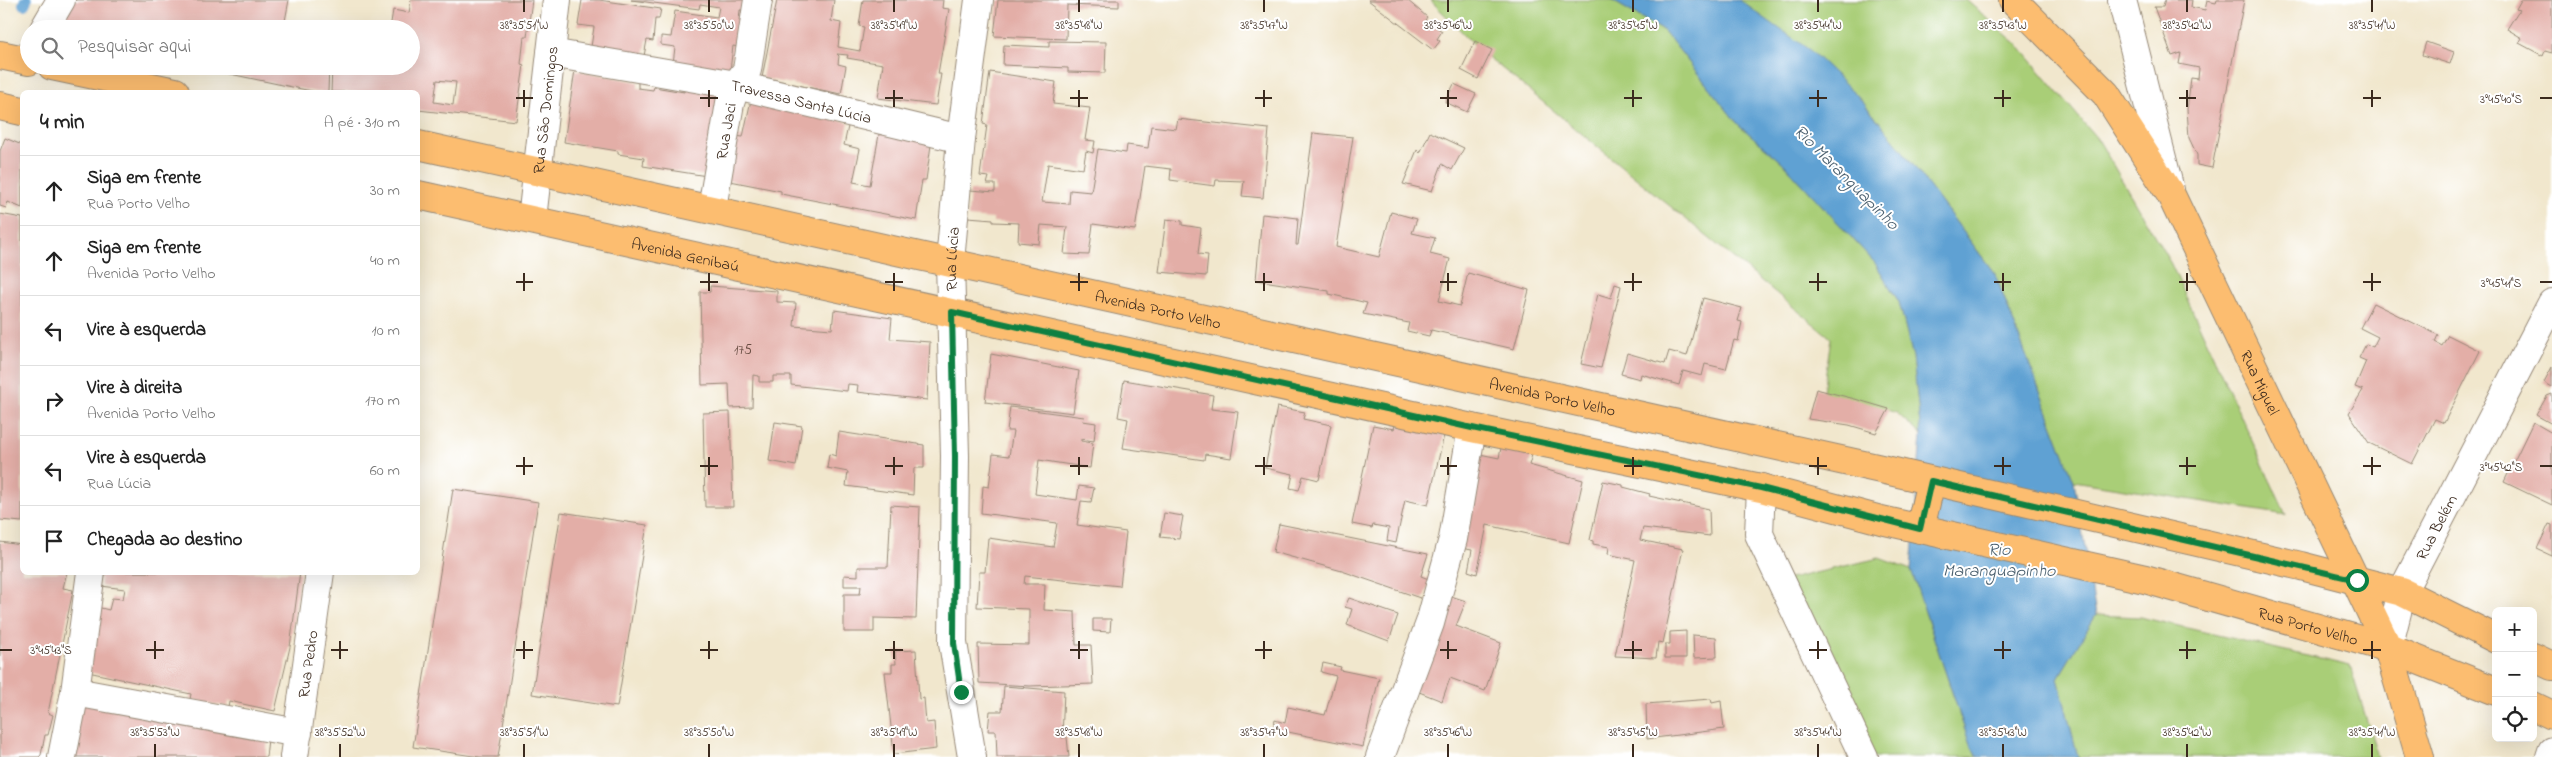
<!DOCTYPE html>
<html lang="pt">
<meta charset="utf-8">
<style>
body{margin:0;font-family:"Indie Flower",sans-serif;background:#f2f2f2;color:#222}
.controls{position:absolute;right:15px;bottom:15px;display:grid;overflow:hidden;border-radius:8px;box-shadow:0 5px 20px #0002}
.controls button{width:45px;height:45px;display:grid;place-items:center;padding:0;border:0;border-bottom:1px solid #e0e0e0;background:#fff;color:#222;font:25px sans-serif}
.stop{position:absolute;width:15px;height:15px;margin:-11px;border:4px solid #0b8043;border-radius:50%;background:#fff}
.stop.end{background:#0b8043;border-color:#fff;box-shadow:0 1px 5px #0008}
.list{margin:0;padding:0;list-style:none}
h2{display:flex;justify-content:space-between;align-items:center;height:65px;margin:0;padding:0 20px;font-size:21px}
h2 small{font-size:16px;font-weight:400;color:#767676}
.list li{display:grid;grid-template-columns:32px 1fr auto;gap:15px;align-items:center;box-sizing:border-box;height:70px;padding:0 20px;border-top:1px solid #e0e0e0}
.list b{display:block;font-size:19px;white-space:nowrap}
.list p{margin:0;font-size:16px;white-space:nowrap;color:#767676}
.list em{font-size:16px;font-style:normal;color:#767676}
.icon{flex:none;width:28px;height:28px;fill:none;stroke:currentColor;stroke-width:2;stroke-linecap:round;stroke-linejoin:round}
.map{position:relative;flex:none;width:2552px;height:757px;overflow:hidden}
.search{position:absolute;background:#fff;box-shadow:0 5px 20px #0002;left:20px;top:20px;width:400px;height:55px;display:flex;align-items:center;gap:12px;box-sizing:border-box;padding:0 18px;border-radius:28px;color:#767676;font-size:19px}
.panel{position:absolute;background:#fff;box-shadow:0 5px 20px #0002;left:20px;top:90px;width:400px;height:485px;border-radius:8px}
.map>svg:first-child{display:block}
</style>
<div class="map">
<svg width="2552" height="757" viewBox="0 0 2552 757">
<rect width="100%" height="100%" fill="#fff"/>
<filter id="ink" filterUnits="userSpaceOnUse"><feTurbulence type="fractalNoise" baseFrequency=".02" numOctaves="2"/><feDisplacementMap in="SourceGraphic" scale="10" xChannelSelector="R" yChannelSelector="G"/><feConvolveMatrix kernelMatrix="1 2 1 2 8 2 1 2 1" color-interpolation-filters="sRGB"/></filter>
<filter id="wash" filterUnits="userSpaceOnUse"><feTurbulence type="fractalNoise" baseFrequency=".0096" numOctaves="4" result="noise"/><feDisplacementMap in="SourceGraphic" scale="20" xChannelSelector="R" yChannelSelector="G"/><feGaussianBlur stdDeviation="1.12" result="paint"/><feColorMatrix in="noise" values="0 0 0 0 0 0 0 0 0 0 0 0 0 0 0 0 0 1.4 0 .05"/><feComposite in="paint" operator="in"/></filter>
<g filter="url(#wash)">
<rect width="100%" height="100%" fill="#f1e7cd"/>
<path fill="#a9ce77" stroke="#727c4a" d="M1430,0H1611L1664,31L1738,124L1782,162L1875,263L1899,302L1913,356L1921,435L1897,413L1823,392L1831,338L1482,52Z
M1739,0H1966L2018,45L2099,141L2171,264L2286,515L2074,481L1995,274L1895,141L1856,94Z
M1879,558L1911,570L1970,745L1978,757H1864L1781,581Z
M2096,615L2140,617L2350,666L2378,757H2078L2058,678Z"/>
<path fill="#5fa1d3" stroke="#4d6678" d="M1611,0H1739L1811,51L1856,94L1895,141L1995,274L2074,481L2096,615L2058,678L2078,757H1978L1970,745L1911,570L1921,435L1913,357L1899,302L1875,263L1782,162L1738,124L1664,31Z"/>
<g fill="none" stroke-linecap="round" stroke-linejoin="round">
<path stroke="#5fa1d3" stroke-width="12" d="M24,4L26,0"/>
</g>
<g id="blocks">
<path fill="#e3aea7" fill-rule="evenodd" d="M68,0H289L285,21L316,28L59,29Z
M411,0H532L527,37H524L521,64L524,65L516,121L418,110V92H331L332,66H411V29H390L393,10L409,13ZM437,80L456,82L453,105L434,102Z
M582,0H599L661,9L659,19H655L653,41L647,40L644,56L591,47L594,27L578,25Z
M631,0H744L743,10H740L739,21H742L739,47L733,46L730,71L673,64L675,47L661,45V36L671,37L675,11L717,17L719,7L700,4L699,9Z
M777,0H834L831,21L841,23L838,47L860,51L864,27L859,26L863,0H943L942,8L949,9L938,74H941L936,105L878,98L883,64L847,58L848,55L837,54L839,56L838,64L846,66L841,94L762,78Z
M998,0H1119V7L1067,5L1066,39L994,36Z
M1368,0H1407L1427,17L1425,20L1442,31L1437,39L1440,41L1433,50Z
M2165,0H2192L2191,7L2205,10L2207,1L2216,3L2217,0H2244L2212,168L2197,165V155L2189,138L2187,109L2191,78L2198,79L2199,68L2179,64L2181,53L2172,56L2154,7H2163Z
M2521,0H2552V53L2545,51L2543,56L2519,43L2522,38L2507,29L2519,10L2516,9Z
M1049,41L1106,42L1105,73L1068,72V68L1003,65L1004,45L1049,47Z
M1475,41L1492,50L1478,79L1461,70Z
M2426,42L2454,52L2450,64L2422,55Z
M212,66H329L328,92H316L211,70Z
M575,70L638,82V88L653,90L654,87L684,92L685,88L720,92L707,176L643,166L644,158L618,154V151L564,142Z
M990,72L1056,82L1053,104L1090,108L1085,140L1095,141L1093,153L1086,151L1083,169L1048,164L1042,202L1069,204L1070,190L1091,192L1098,149L1126,153L1127,145L1148,148L1151,126L1176,129L1178,119L1269,129L1263,198L1242,196L1244,181L1216,180L1215,186L1170,180L1171,169L1145,166L1135,230L1093,224L1089,255L1064,254L1067,227L1041,225L1039,244L1018,242L1019,223L993,222V219L968,217L970,190L995,192V184H987L989,177L980,176L987,125L983,124Z
M1454,84L1476,94L1467,112L1445,102Z
M751,100L849,122L844,145L860,149L853,182L870,185L880,129L932,138L926,180H922L916,220L781,194V191L725,180L735,136L743,137Z
M1430,132L1464,148L1452,170L1442,164L1432,191L1403,184L1417,150L1420,153Z
M1313,133L1353,137L1336,247L1379,257L1391,212L1417,219L1412,233L1435,238L1430,254L1450,259L1439,301L1460,306L1468,273L1529,290L1514,349L1431,330L1429,336L1407,331L1409,323L1363,314L1367,303L1329,294V291L1256,280L1262,214L1298,218L1296,245H1298Z
M5,138L22,145V208L8,202L6,208L0,206V151Z
M0,214L22,218V522L0,520Z
M1166,219L1182,221V225L1201,228L1198,254L1208,255L1206,276L1159,272Z
M1615,284L1621,286L1601,368L1581,364L1598,294L1611,298Z
M710,286L777,291V302L796,303L794,326L832,329L834,310L892,318L890,339L930,342L927,400L857,392L858,385L848,384L847,391L791,385V376H773V382H759V376L753,375L752,407L730,408L729,384L702,385L700,292H710Z
M1703,298L1742,308L1738,321L1742,322L1738,341L1734,340L1726,369L1705,364L1702,376L1683,371L1679,385L1641,374L1640,379L1621,374L1627,353L1665,364L1669,351L1687,356Z
M2373,303L2438,335L2435,342L2442,346L2448,335L2480,351L2444,423L2435,419L2412,464L2369,443L2349,413L2363,390L2355,387L2366,361L2359,358L2366,344L2373,347L2378,337L2360,328Z
M991,354L1079,371L1073,413L985,402Z
M2552,367V387L2544,382Z
M1124,380L1213,395L1211,409L1238,412L1231,458L1205,454L1204,460L1123,448L1128,419L1118,417Z
M1816,389L1855,399L1889,409L1876,433L1849,425L1808,419Z
M2552,394V424L2536,415L2547,396Z
M1010,407L1084,417L1083,421L1096,423L1094,441L1081,439V441L1093,443L1090,468L1039,460L1035,494L1077,500L1079,486L1094,488L1091,502L1081,501L1077,525L1126,532L1120,586L1025,576L1024,584H1045L1044,610L1075,612L1076,645H1091L1093,684L1030,686L979,683L978,644L1029,645V609L977,607L979,572H985L988,538L1053,547L1057,523L981,513L983,486L989,487L993,454L1009,456L1013,431H1007Z
M1277,407L1305,412L1303,419L1331,425L1319,480L1303,476L1299,490L1290,488L1293,474L1265,468Z
M730,412L733,507H705L703,413Z
M775,422L802,426L796,466L769,461Z
M2533,422L2552,433V505L2504,482Z
M1373,425L1394,429L1395,425L1444,435L1428,505L1405,500L1396,543L1387,541L1389,528L1373,525L1372,528L1352,524Z
M839,432L924,445V468H914L913,495L846,486L848,472L827,468L829,454L836,456Z
M1501,448L1532,455L1529,465L1583,480L1569,543L1487,525L1477,574L1468,571L1472,550L1460,548L1475,453L1499,458Z
M1603,481L1623,485V487L1650,494L1649,496L1709,509L1710,536L1643,528L1640,540L1683,549L1663,643L1658,642L1656,658L1615,656L1635,560L1608,554L1609,547L1593,544V541L1590,540Z
M453,489L538,502L498,757H480L413,747Z
M891,505L920,507L916,619L874,618V632H844V594H860L861,586H844V575L858,576V567H888Z
M561,512L647,525L617,707L532,694Z
M1164,513L1183,516L1179,539L1160,537Z
M1279,524L1428,554L1421,576L1431,580L1423,599L1342,571L1273,552Z
M2549,524L2552,525V556L2537,549Z
M0,542L22,545V572H67L63,588L73,590L48,713L53,715L48,735H45L41,755L39,757H0Z
M100,572H300L290,647L275,711L229,701L228,707L190,699L191,694L88,672L97,607L109,610L112,598L123,599L125,589L101,586Z
M1442,593L1466,601L1456,626L1501,643L1485,691L1450,678L1442,701L1409,688Z
M1349,598L1398,615L1389,641L1347,625L1352,609L1345,607Z
M1093,619H1111L1110,632L1093,631Z
M1686,631V658H1665V644H1670V632Z
M1693,635L1716,637L1717,657L1694,658Z
M916,650L919,699L924,698L926,723L934,722L936,749L894,754L885,672H892V664H896L895,651Z
M1323,663L1341,667L1340,670L1379,678L1363,747L1273,729L1275,720L1285,723L1288,707L1325,715L1336,676L1321,672Z
M1004,686L1064,691L1062,738L1067,737L1069,757H997L996,731H988L990,711H1002Z
M1711,699L1712,703L1721,701L1724,729L1647,739L1646,704Z
M81,702L268,739L266,757H71Z"/>
</g>
</g>
<g filter="url(#ink)">
<use href="#blocks" fill-opacity="0" stroke="#968876" stroke-width="1"/>
<g fill="none" stroke-linecap="round" stroke-linejoin="round">
<g stroke="#968876" stroke-width="30">
<g id="minor">
<path d="M2122,0L2170,190"/>
<path d="M44,29L61,0"/>
<path id="s1" d="M551,53L736,85L961,139"/>
<path id="s2" d="M712,208L730,103L736,85L747,70L758,0"/>
<path id="s3" d="M532,219L557,0"/>
<path d="M1761,488L1759,534L1864,757"/>
<path id="s4" d="M2388,648L2402,592L2552,303"/>
<path d="M75,692L298,733"/>
<path d="M62,757L75,692L91,572"/>
<path id="s5" d="M294,757L320,572"/>
<path id="s6" d="M972,757L953,643L955,456L950,262L961,139L979,0"/>
<path d="M1380,757L1430,623L1453,539L1472,428"/>
<path d="M2550,757L2552,751"/>
</g>
</g>
<g stroke="#968876" stroke-width="30">
<g id="major">
<path id="s7" d="M2013,0L2106,94L2171,195L2388,648L2420,757"/>
<path d="M0,55L29,61"/>
<path d="M52,66L175,92"/>
<path d="M0,106L22,111"/>
<path id="s8" d="M418,145L1890,471L2301,566L2402,592L2496,639"/>
<path id="s9" d="M418,195L1472,428L1761,488L1881,520L2145,579L2388,648L2496,691"/>
<path d="M1920,529L1931,481"/>
<path d="M2533,657L2552,666"/>
<path d="M2533,706L2552,715"/>
</g>
</g>
<use href="#minor" stroke="#fff" stroke-width="28"/>
<use href="#major" stroke="#fcbd6f" stroke-width="28"/>
</g>
</g>
<g fill="none" stroke-linecap="round" stroke-linejoin="round" filter="url(#ink)">
<path stroke="#0b8043" stroke-width="6" d="M961,692L954,643L955,456L952,312L1472,428L1761,488L1920,529L1931,481L2357,580"/>
</g>
<path fill="none" stroke="#3b2a1e" stroke-width="2" d="M524,0V12M709,0V12M894,0V12M1079,0V12M1264,0V12M1448,0V12M1633,0V12M1818,0V12M2003,0V12M2187,0V12M2372,0V12M524,90V107M709,90V107M894,90V107M1079,90V107M1264,90V107M1448,90V107M1633,90V107M1818,90V107M2003,90V107M2187,90V107M2372,90V107M516,98H533M700,98H718M885,98H903M1070,98H1088M1255,98H1272M1440,98H1457M1624,98H1642M1809,98H1827M1994,98H2011M2179,98H2196M2363,98H2381M2540,98H2552M524,273V291M709,273V291M894,273V291M1079,273V291M1264,273V291M1448,273V291M1633,273V291M1818,273V291M2003,273V291M2187,273V291M2372,273V291M516,282H533M700,282H718M885,282H903M1070,282H1088M1255,282H1272M1440,282H1457M1624,282H1642M1809,282H1827M1994,282H2011M2179,282H2196M2363,282H2381M2540,282H2552M524,457V475M709,457V475M894,457V475M1079,457V475M1264,457V475M1448,457V475M1633,457V475M1818,457V475M2003,457V475M2187,457V475M2372,457V475M516,466H533M700,466H718M885,466H903M1070,466H1088M1255,466H1272M1440,466H1457M1624,466H1642M1809,466H1827M1994,466H2011M2179,466H2196M2363,466H2381M2540,466H2552M155,641V659M340,641V659M524,641V659M709,641V659M894,641V659M1079,641V659M1264,641V659M1448,641V659M1633,641V659M1818,641V659M2003,641V659M2187,641V659M2372,641V659M0,650H12M146,650H164M331,650H348M516,650H533M700,650H718M885,650H903M1070,650H1088M1255,650H1272M1440,650H1457M1624,650H1642M1809,650H1827M1994,650H2011M2179,650H2196M2363,650H2381M155,744V757M340,744V757M524,744V757M709,744V757M894,744V757M1079,744V757M1264,744V757M1448,744V757M1633,744V757M1818,744V757M2003,744V757M2187,744V757M2372,744V757"/>
<g text-anchor="middle" stroke-width="4" stroke-linejoin="round" paint-order="stroke">
<g font-size="14" fill="#654b40">
<text x="743" y="354">175</text>
</g>
<g font-size="16" fill="#3b2a1e" stroke="#fff">
<text dy="6" stroke="none"><textPath href="#s1" startOffset="255">Travessa Santa Lúcia</textPath></text>
<text dy="6" stroke="none"><textPath href="#s3" startOffset="110">Rua São Domingos</textPath></text>
<text dy="6" stroke="none"><textPath href="#s2" startOffset="78">Rua Jaci</textPath></text>
<text dy="6" stroke="none"><textPath href="#s9" startOffset="274">Avenida Genibaú</textPath></text>
<text dy="6" stroke="none"><textPath href="#s6" startOffset="500">Rua Lúcia</textPath></text>
<text dy="6" stroke="none"><textPath href="#s8" startOffset="758">Avenida Porto Velho</textPath></text>
<text dy="6" stroke="none"><textPath href="#s7" startOffset="460">Rua Miguel</textPath></text>
<text dy="6" stroke="none"><textPath href="#s8" startOffset="1162">Avenida Porto Velho</textPath></text>
<text dy="6" stroke="none"><textPath href="#s4" startOffset="131">Rua Belém</textPath></text>
<text dy="6" stroke="none"><textPath href="#s9" startOffset="1939">Rua Porto Velho</textPath></text>
<text dy="6" stroke="none"><textPath href="#s5" startOffset="94">Rua Pedro</textPath></text>
</g>
<g font-size="18" font-style="italic" fill="#4b606f" stroke="#fff">
<text transform="translate(1847 177) rotate(45)" y="6">Rio Maranguapinho</text>
<text x="1999" y="555">Rio<tspan x="1999" dy="21">Maranguapinho</tspan></text>
</g>
</g>
<g font-size="12" text-anchor="middle" fill="#3b2a1e" stroke="#fff" stroke-width="4" stroke-linejoin="round" paint-order="stroke">
<text x="524" y="29">38°35'51"W</text>
<text x="709" y="29">38°35'50"W</text>
<text x="894" y="29">38°35'49"W</text>
<text x="1079" y="29">38°35'48"W</text>
<text x="1264" y="29">38°35'47"W</text>
<text x="1448" y="29">38°35'46"W</text>
<text x="1633" y="29">38°35'45"W</text>
<text x="1818" y="29">38°35'44"W</text>
<text x="2003" y="29">38°35'43"W</text>
<text x="2187" y="29">38°35'42"W</text>
<text x="2372" y="29">38°35'41"W</text>
<text x="2501" y="103">3°45'40"S</text>
<text x="2501" y="287">3°45'41"S</text>
<text x="2501" y="471">3°45'42"S</text>
<text x="51" y="654">3°45'43"S</text>
<text x="155" y="736">38°35'53"W</text>
<text x="340" y="736">38°35'52"W</text>
<text x="524" y="736">38°35'51"W</text>
<text x="709" y="736">38°35'50"W</text>
<text x="894" y="736">38°35'49"W</text>
<text x="1079" y="736">38°35'48"W</text>
<text x="1264" y="736">38°35'47"W</text>
<text x="1448" y="736">38°35'46"W</text>
<text x="1633" y="736">38°35'45"W</text>
<text x="1818" y="736">38°35'44"W</text>
<text x="2003" y="736">38°35'43"W</text>
<text x="2187" y="736">38°35'42"W</text>
<text x="2372" y="736">38°35'41"W</text>
</g>
</svg>
<div class="controls">
<button>+</button>
<button>−</button>
<button><svg class="icon" aria-label="locate" viewBox="0 0 24 24"><circle cx="12" cy="12" r="6"/><path d="M12 2v4M12 18v4M2 12h4M18 12h4"/></svg></button>
</div>
<div class="stop" style="left:2357px;top:580px"></div>
<div class="stop end" style="left:961px;top:692px"></div>
<div class="search"><svg class="icon" aria-label="search" viewBox="0 0 24 24"><circle cx="10" cy="10" r="6"/><path d="M15 15l6 6"/></svg>Pesquisar aqui</div>
<section class="panel">
<h2>4 min<small>A pé · 310 m</small></h2>
<ul class="list">
<li><svg class="icon" aria-label="ahead" viewBox="0 0 24 24"><path d="M12 20V5M6 11l6-6 6 6"/></svg><div><b>Siga em frente</b><p>Rua Porto Velho</p></div><em>30 m</em></li>
<li><svg class="icon" aria-label="ahead" viewBox="0 0 24 24"><path d="M12 20V5M6 11l6-6 6 6"/></svg><div><b>Siga em frente</b><p>Avenida Porto Velho</p></div><em>40 m</em></li>
<li><svg class="icon" aria-label="left" viewBox="0 0 24 24"><path d="M17 20v-9H6M10 6l-5 5 5 5"/></svg><div><b>Vire à esquerda</b></div><em>10 m</em></li>
<li><svg class="icon" aria-label="right" viewBox="0 0 24 24"><path d="M7 20v-9h11M14 6l5 5-5 5"/></svg><div><b>Vire à direita</b><p>Avenida Porto Velho</p></div><em>170 m</em></li>
<li><svg class="icon" aria-label="left" viewBox="0 0 24 24"><path d="M17 20v-9H6M10 6l-5 5 5 5"/></svg><div><b>Vire à esquerda</b><p>Rua Lúcia</p></div><em>60 m</em></li>
<li><svg class="icon" aria-label="arrive" viewBox="0 0 24 24"><path d="M6 21V4h12l-3 4 3 4H6"/></svg><div><b>Chegada ao destino</b></div></li>
</ul>
</section>
</div>
